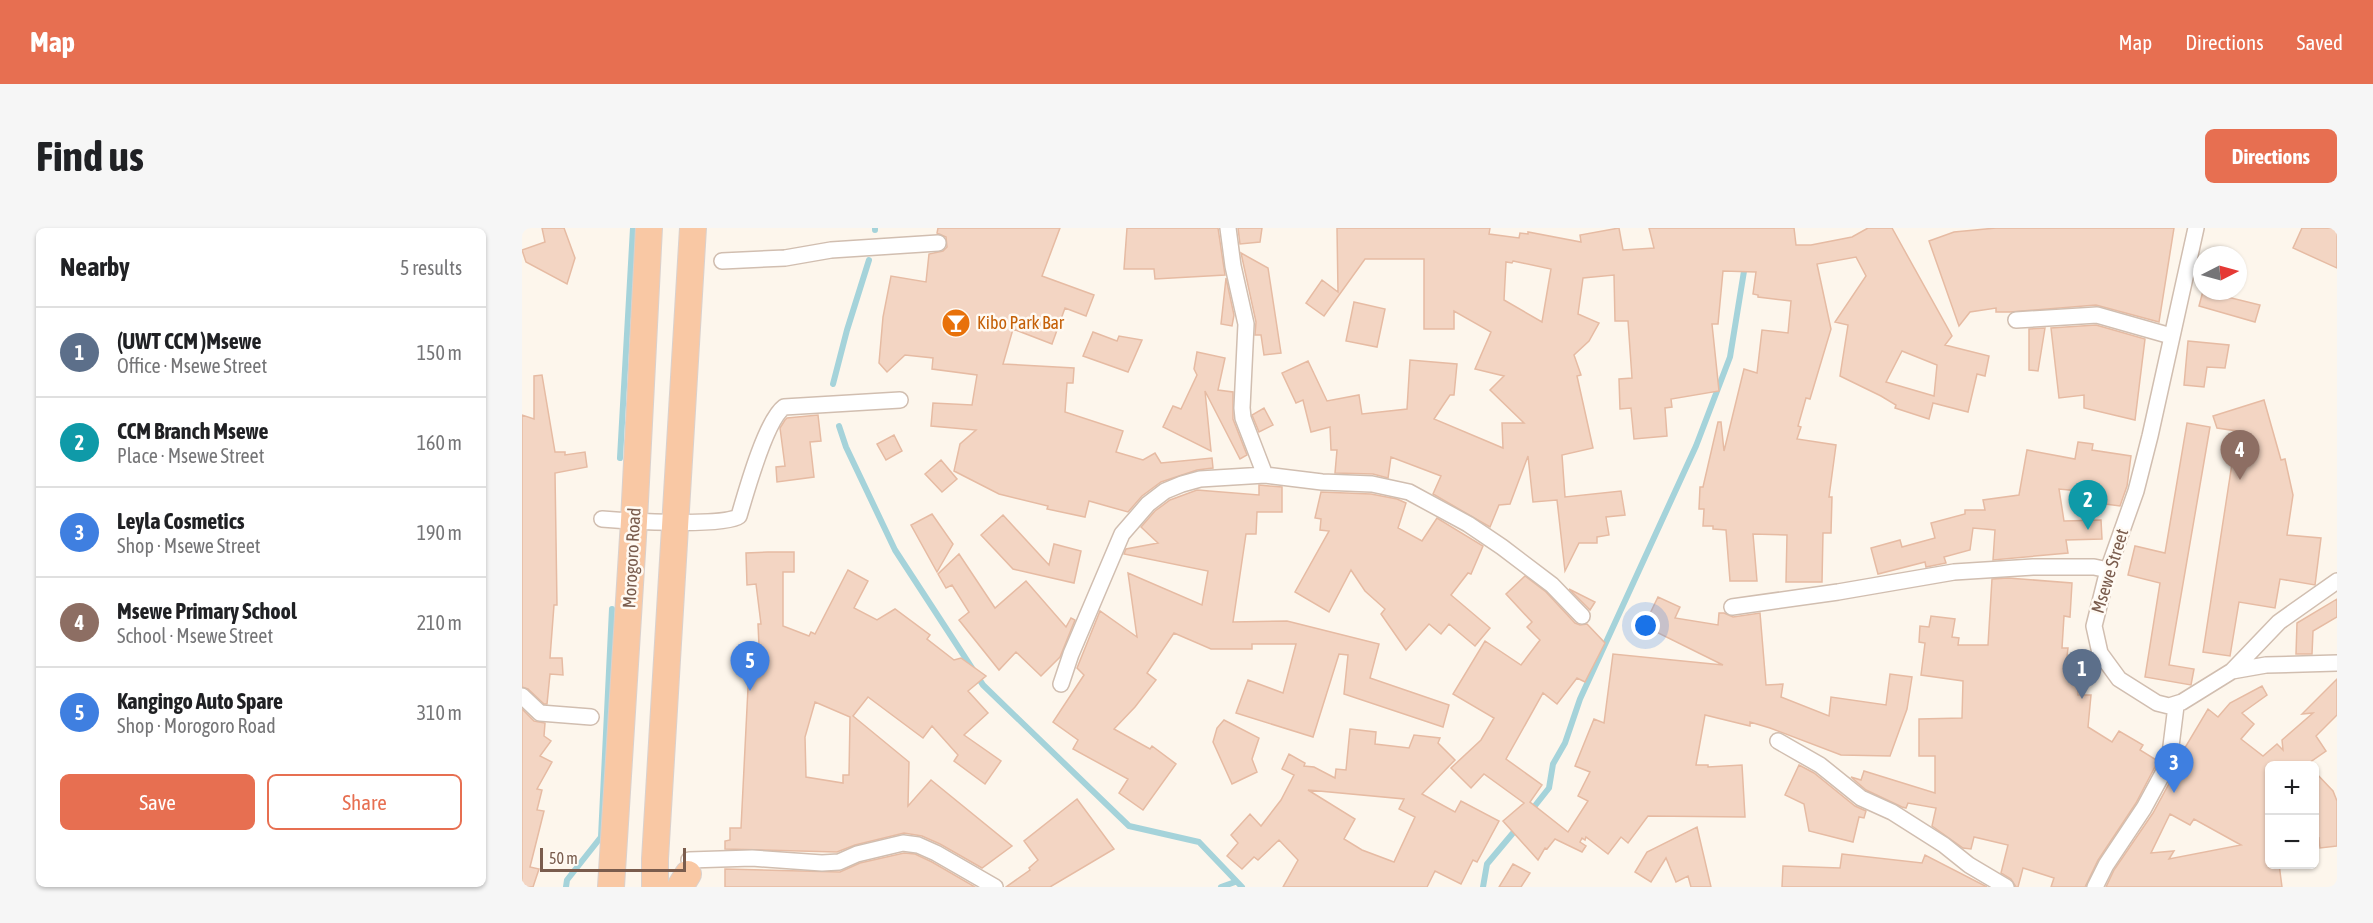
<!DOCTYPE html>
<meta charset="utf-8">
<style>
body{margin:0;font-family:"Asap Condensed",sans-serif;background:#f6f6f6;color:#202124}
.controls{position:absolute;right:18px;bottom:18px;display:grid;overflow:hidden;border-radius:9px;box-shadow:0 2px 4px #0004}
.controls button{width:54px;height:54px;display:grid;place-items:center;padding:0;border:0;border-bottom:2px solid #e0e0e0;background:#fff;color:#202124;font:30px sans-serif}
.compass{position:absolute;left:1671px;top:18px;width:54px;height:54px;border-radius:50%;background:#fff;box-shadow:0 2px 4px #0004;rotate:84deg}
.scale{position:absolute;left:18px;bottom:15px;width:146px;box-sizing:border-box;padding-left:6px;border:3px solid #7a5c4d;border-top:0;font-size:16px;line-height:21px;white-space:nowrap;color:#7a5c4d;-webkit-text-stroke:4px #fffaf3;paint-order:stroke}
.you{position:absolute;left:1124px;top:398px;width:21px;height:21px;margin:-15px;border:4px solid #fff;border-radius:50%;background:#1a73e8;box-shadow:0 0 0 9px #1a73e833}
.badge{display:grid;place-items:center;width:39px;height:39px;border-radius:50%;background:#e76f51;color:#fff;font-size:20px;font-weight:700}
.pin{position:absolute;translate:-50% -50px;filter:drop-shadow(0 2px 3px #0008)}
.pin::after{content:'';position:absolute;top:32px;width:21px;height:18px;background:inherit;clip-path:polygon(0 0,100% 0,50% 100%)}
.list{margin:0;padding:0;list-style:none}
h2{display:flex;justify-content:space-between;align-items:center;height:78px;margin:0;padding:0 24px;font-size:26px}
h2 small{font-size:20px;font-weight:400;color:#757577}
.list li{display:grid;grid-template-columns:39px 1fr auto;gap:18px;align-items:center;box-sizing:border-box;height:90px;padding:0 24px;border-top:2px solid #e0e0e0}
.list b{display:block;font-size:22px;white-space:nowrap}
.list p{margin:0;font-size:20px;white-space:nowrap;color:#757577}
.list em{font-size:20px;font-style:normal;color:#757577}
.actions{display:flex;gap:12px;padding:18px 24px}
.actions a{flex:1;padding:14px 0;border:2px solid #e76f51;border-radius:9px;text-align:center;font-size:21px;color:#e76f51}
.actions .main{background:#e76f51;color:#fff}
.map{position:relative;flex:none;width:1815px;height:659px;overflow:hidden;border-radius:9px}
header{display:flex;align-items:center;gap:36px;box-sizing:border-box;height:84px;padding:0 30px;background:#e76f51;color:#fff}
header strong{font-size:28px}
nav{display:flex;gap:33px;margin-inline-start:auto;font-size:21px}
.intro{display:flex;align-items:center;justify-content:space-between;box-sizing:border-box;height:144px;padding:0 36px}
h1{margin:0;font-size:42px}
.button{padding:15px 27px;border-radius:9px;background:#e76f51;color:#fff;font-size:21px;font-weight:700}
main{display:flex;gap:36px;padding:0 36px}
aside{flex:1;background:#fff;border-radius:9px;box-shadow:0 2px 4px #0004}
.map>svg:first-child{display:block}
</style>
<header>
<strong>Map</strong>
<nav><a>Map</a><a>Directions</a><a>Saved</a></nav>
</header>
<div class="intro"><h1>Find us</h1><a class="button">Directions</a></div>
<main>
<aside>
<h2>Nearby<small>5 results</small></h2>
<ul class="list">
<li><span class="badge" style="background:#5c6f8a">1</span><div><b>(UWT CCM )Msewe</b><p>Office · Msewe Street</p></div><em>150 m</em></li>
<li><span class="badge" style="background:#0f9aa8">2</span><div><b>CCM Branch Msewe</b><p>Place · Msewe Street</p></div><em>160 m</em></li>
<li><span class="badge" style="background:#3f7fe0">3</span><div><b>Leyla Cosmetics</b><p>Shop · Msewe Street</p></div><em>190 m</em></li>
<li><span class="badge" style="background:#8d6e63">4</span><div><b>Msewe Primary School</b><p>School · Msewe Street</p></div><em>210 m</em></li>
<li><span class="badge" style="background:#3f7fe0">5</span><div><b>Kangingo Auto Spare</b><p>Shop · Morogoro Road</p></div><em>310 m</em></li>
</ul>
<div class="actions"><a class="main">Save</a><a>Share</a></div>
</aside>
<div class="map">
<svg width="1815" height="659" viewBox="0 0 1815 659">
<rect width="100%" height="100%" fill="#fdf6ec"/>
<g fill="none" stroke-linecap="round" stroke-linejoin="round">
<path stroke="#a5d3da" stroke-width="6" d="M353,2V0
M311,156L325,102L347,32
M317,198L324,219L373,322L461,457L607,598L677,614L720,659
M98,230L111,0
M1008,584L1027,560L1031,536L1043,515L1058,471L1174,218L1208,129L1223,37
M44,659L45,652L79,609L90,381
M699,659L713,654
M961,659L965,636L996,599"/>
</g>
<path fill="#f3d5c3" stroke="#e6bba3" stroke-width="1.5" fill-rule="evenodd" d="M20,0H42L53,30L45,56L4,34L0,22L23,14Z
M416,0H538L520,48L572,67L564,88L543,80L530,116L491,101L481,136L552,140L551,155H545L543,184L601,203L594,224L621,232L633,225L639,235L690,230L691,240L675,242L639,254L620,268L606,284L567,273L563,289L525,281L526,278L477,266L432,243L438,216L454,202L409,198L411,175L450,177L455,147L410,141L411,130L383,127L365,144L357,135L361,89L369,48L404,54L407,26L421,23L425,19L424,9L415,5Z
M605,0H696L703,47L633,51L632,41H602Z
M716,0H740L738,14L718,16Z
M815,0H968L967,6L997,10L998,5L1006,6V4L1059,14L1058,7L1097,0L1101,22L1132,20L1127,0H1272L1274,17H1289L1330,9L1346,0H1370L1430,108L1423,117L1467,128L1463,148L1455,146L1446,184L1411,175L1407,191L1373,180L1374,177L1359,168L1318,148L1326,97L1313,94L1344,48L1334,29L1295,36L1309,101L1288,171L1284,170L1276,198L1279,199L1275,211L1314,217L1307,269H1310L1309,305H1301L1300,354H1264L1265,307L1231,306L1235,353H1208L1204,302L1191,301V298H1181L1182,281H1177L1178,259H1181L1196,194H1199L1202,223L1222,141L1235,145L1240,102L1266,105L1269,73L1236,69V67L1231,66L1234,44L1201,43L1196,96H1190L1197,163L1149,171L1150,179L1143,180L1145,208L1112,211L1109,180L1098,181L1097,151L1110,150L1106,93H1093L1092,47L1061,50L1056,86L1077,95L1067,113L1052,127L1059,147L1055,148L1071,220L1040,227L1043,269L1099,263L1103,287L1084,289L1087,307L1075,309V315H1057L1043,343L1035,272L1011,274L1006,228L988,276L977,277L968,299L911,266L919,248L869,229L866,250L851,246L813,245L815,222H809L808,199L789,204L781,172L774,175L760,145L786,133L805,173L837,167L840,186L885,181L888,132L935,136L932,167H928L912,191L981,220L980,195H1002L968,162L982,148L953,141L969,104L932,83V101H902V31H843L802,88L784,75L800,52L816,64ZM991,33L1029,41L1020,94L982,72L984,34L990,35ZM1380,123L1415,137L1412,168L1364,154Z
M1474,0H1652L1637,94L1574,77L1488,84H1474V80L1448,84L1437,98L1407,13L1432,4Z
M1780,0H1815V40L1771,20Z
M719,25L746,40L759,125L742,127L739,107H733L734,94Z
M704,50L712,87L710,98L699,96Z
M1681,63L1738,77L1733,94L1677,78Z
M832,74L863,81L855,119L824,113Z
M1574,97L1623,111L1613,192L1562,180V167L1537,170L1529,100Z
M1523,100L1516,143L1507,142V101Z
M571,104L595,113L597,108L620,112L606,144L561,128Z
M1666,113L1707,117L1703,140L1685,139L1682,159L1662,157Z
M675,124L703,130L696,162L711,164V191L725,227L718,231L683,163L689,223L641,199L651,178L659,181L675,147L672,141Z
M20,147L33,224H43V227L63,224L65,239L33,245L35,377H32L28,430H40L41,447L28,446L25,476H22L6,461L0,459V187L12,191V148Z
M1742,172L1759,232L1763,231L1771,267L1765,307L1799,310L1793,357L1758,351L1753,380L1717,374L1708,428L1681,424L1715,203L1695,200L1691,188Z
M742,180L751,197L737,204L730,187Z
M296,187L299,213L288,214L292,249L255,254L254,239L263,238L258,200L263,192L265,190Z
M1665,195L1688,199L1647,437L1672,441L1669,457L1623,449L1638,355L1606,347L1613,318L1643,325Z
M372,207L380,223L364,232L355,216Z
M1556,214L1571,216L1570,222L1609,228L1605,258L1598,278L1576,275L1578,265L1537,261L1542,293L1579,292L1580,311L1544,312L1546,325L1471,332L1473,302L1451,300L1448,322L1422,329L1424,335L1404,339L1403,334L1356,346L1349,320L1378,312L1380,319L1413,310L1409,295L1443,286V282H1463L1461,272L1497,267L1505,222L1553,231Z
M419,232L435,251L420,264L403,246Z
M737,257L760,259V284H735L734,306H724L711,394L765,393L857,416L848,450L927,477L921,499L822,466L826,427L817,426L791,509L714,485L726,452L761,465L774,416H730V421H689L652,405L625,445L634,452L613,479L592,501L628,521L630,518L654,536L621,582L597,565L606,551L551,521L556,512L531,494L562,447L555,440L578,383L615,409L606,345L680,377L686,343L602,326L604,321L636,315L619,299L633,283L648,272L675,262L737,267Z
M799,264L849,266L875,271L884,275L876,300L900,313L915,290L961,318L949,346L946,345L929,367L968,400L953,418L927,396L919,406L907,396L884,422L859,386L863,381L843,363L829,342L807,384L773,364L807,303L798,302L799,291L793,290Z
M410,286L431,316L415,344L389,297Z
M481,287L527,337L532,316L559,323L552,355L491,341L459,307Z
M246,324H272V344H261V398L287,408L289,404L293,406L326,342L346,353L332,380L355,392L373,381L408,407L405,411L432,432L439,430L464,448L446,463L466,485L442,507L479,533L463,556L432,533L436,527L410,498L401,510L346,469L331,488L387,534L386,578L409,552L490,618L460,640L418,616L400,608L382,605L333,617L315,624L203,621V613L208,612V600H219L226,460L229,438L237,418L236,396H239L234,356L225,357L224,325ZM293,474L328,489L327,547H321V555L284,549L283,509Z
M437,326L473,380L504,353L544,399L549,390L553,392L538,429L519,448L494,424L477,442L437,392L447,384L430,357L424,360L416,346Z
M1003,348L1024,364L1053,395L1058,397L1065,396L1083,415L1063,454L1055,450L1035,476L1021,465L984,531L1020,557L1008,574L1046,604L1066,573L1056,568L1068,544L1053,538L1072,491L1082,495L1091,426L1201,437L1122,398L1136,369L1158,379L1153,390L1196,397L1197,385H1202L1211,389L1238,385L1244,457L1261,456L1259,469L1307,488L1309,469L1364,477L1368,446L1390,449L1385,481L1368,528L1319,527L1248,500L1228,494V498L1183,487L1174,537H1186V539L1220,537L1223,589L1126,588L1106,615L1099,609L1086,626L1064,609L1063,612L1060,610L1058,614L1064,618L1060,624L1033,611L1025,621L1023,620L1016,632L981,593L1002,575L962,546L949,560L929,540L959,512L972,490L931,466L963,413L999,437L1018,412L1005,399L1010,394L984,366Z
M1486,350L1550,355L1548,389L1542,388L1540,420H1546L1544,436H1555L1556,467H1569L1566,499L1590,514L1597,503L1621,517L1618,522L1636,533L1614,575L1576,632L1563,659H1529L1532,650L1501,640L1496,659H1494L1489,651L1479,645L1486,617L1452,609L1449,621L1441,620L1410,598L1414,580L1386,575L1384,580L1380,579L1344,562L1329,549L1339,552L1342,543L1413,565V528H1397V491L1440,490L1441,453L1399,447L1403,415L1397,414L1398,398L1407,399L1409,388L1433,391L1430,409L1437,410L1436,417H1466L1470,351Z
M1047,361L1073,374L1068,382Z
M1815,371V389L1791,403L1790,426H1774L1775,395Z
M1815,451V487L1794,508L1804,523L1784,537H1748V636H1757L1760,659H1584L1592,642L1631,585L1656,539L1658,528L1686,481L1696,489L1708,475L1740,458L1745,467L1720,485L1732,496L1719,511L1741,528L1755,516L1761,522L1760,512L1791,485L1780,486ZM1648,586L1668,597L1672,591L1719,617L1647,631L1652,623L1629,625Z
M0,481L12,493L23,495L22,508L29,513L18,528L30,534L15,561L20,562L15,582L22,583L8,639L17,641L11,659H0Z
M702,492L737,510L730,531L735,544L710,556L691,514L695,500Z
M828,501L854,504L853,516L887,520L892,507L918,510L916,515L933,532L900,566L933,584L939,573L977,593L955,634L951,632L939,656L913,643L905,659H761L776,632L757,612L736,632L732,629L720,641L705,628L716,615L709,607L728,586L739,598L759,572L772,547L760,541L767,526L783,535L782,538L792,539L813,550L814,541L824,542ZM786,562L882,571L877,581L893,589L872,634L840,622L822,611L833,591Z
M1277,537L1292,545L1333,578L1344,583L1342,590L1337,589L1331,614L1287,603L1282,576L1263,567Z
M1792,543L1811,563L1815,573V618L1798,620L1797,610L1792,611Z
M555,571L592,621L528,659H484L508,642L507,640L516,632L502,613Z
M1175,599L1189,659H1169L1166,648L1154,654L1144,630L1129,654L1113,644L1125,624Z
M382,625L393,626L410,634L453,659H203V641L318,644L338,635Z
M1320,626L1400,635L1403,627L1465,659H1260L1261,638L1318,640Z
M991,636L1008,645L999,659H977Z"/>
<g fill="none" stroke-linecap="round" stroke-linejoin="round">
<g stroke="#d1beb0" stroke-width="18">
<path id="minor" d="M706,0L711,38L724,96L720,180L721,190L743,247
M1674,0L1628,208L1614,263L1586,342L1572,398L1578,425L1597,451L1635,475L1647,478L1660,474L1710,443L1744,437L1815,435
M200,33L263,30L309,22L416,15
M1494,92L1575,87L1649,108
M80,291C103,293 203,299 217,288C224,264 244,192 262,179L378,172
M1210,379L1316,364L1432,344L1511,339H1572L1586,342
M1710,443L1757,394L1815,353
M539,456L549,426L600,306L626,276L643,263L660,256L678,251L743,247L800,254L850,256L887,264L946,296L980,319L1030,357L1060,388
M0,468L18,485L69,489
M1256,513L1298,537L1339,570L1370,584L1422,617L1447,637L1484,659
M167,632L230,630L300,635L317,634L335,626L381,615L396,617L414,625L473,659
M1573,659L1584,637L1622,580L1647,534L1654,478"/>
</g>
<g stroke="#dad1cd" stroke-width="28">
<path id="trunk" d="M89,659L112,293L127,0
M133,659V631L171,0
M158,659L166,646"/>
</g>
<use href="#minor" stroke="#fff" stroke-width="15"/>
<use href="#trunk" stroke="#f9c8a4" stroke-width="26"/>
</g>
<defs>
<g id="bar-disc" transform="scale(1.5)"><circle r="9.5" fill="#e8710a" stroke="#fffaf3"/><path d="M-6-5H6L.8 .8V4.5H3.5V6h-7V4.5H-.8V.8Z" fill="#fff"/></g>
</defs>
<g fill-rule="evenodd">
<use href="#bar-disc" x="434" y="95"/>
</g>
<g text-anchor="middle" stroke-width="5" stroke-linejoin="round" paint-order="stroke">
<g font-size="18" fill="#c56008" stroke="#fffaf3" text-anchor="start">
<text x="455" y="101">Kibo Park Bar</text>
</g>
<g font-size="18" fill="#7a5c4d" stroke="#fffaf3">
<text transform="translate(110 330) rotate(-87)" y="6">Morogoro Road</text>
<text transform="translate(1588 343) rotate(-73)" y="6">Msewe Street</text>
</g>
</g>
</svg>
<div class="controls">
<button>+</button>
<button>−</button>
</div>
<svg class="compass" viewBox="-18 -18 36 36"><path d="M0-13l5 13h-10z" fill="#e53935"/><path d="M0 13l5-13h-10z" fill="#757577"/></svg>
<div class="scale">50 m</div>
<div class="you"></div>
<div class="pin badge" style="left:1560px;top:471px;background:#5c6f8a">1</div>
<div class="pin badge" style="left:1566px;top:302px;background:#0f9aa8">2</div>
<div class="pin badge" style="left:1652px;top:565px;background:#3f7fe0">3</div>
<div class="pin badge" style="left:1718px;top:252px;background:#8d6e63">4</div>
<div class="pin badge" style="left:228px;top:463px;background:#3f7fe0">5</div>
</div>
</main>
